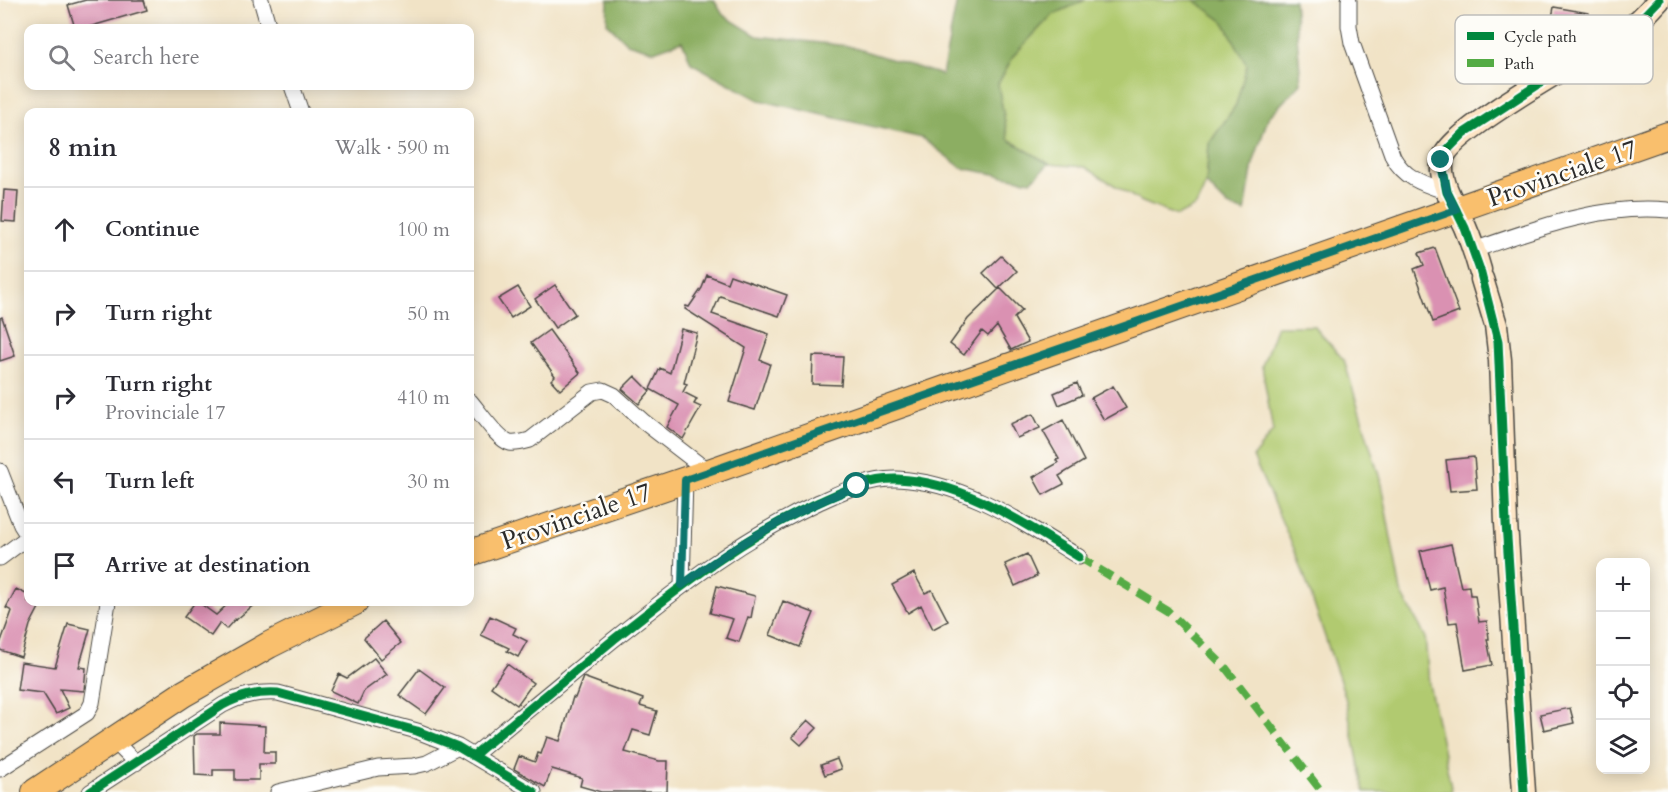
<!DOCTYPE html>
<meta charset="utf-8">
<style>
body{margin:0;font-family:Cardo,serif;background:#f7f7f7;color:#2b2b33}
.controls{position:absolute;right:18px;bottom:18px;display:grid;overflow:hidden;border-radius:12px;box-shadow:0 3px 15px #0003}
.controls button{width:54px;height:54px;display:grid;place-items:center;padding:0;border:0;border-bottom:2px solid #e1e1e2;background:#fff;color:#2b2b33;font:30px sans-serif}
.stop{position:absolute;width:18px;height:18px;margin:-14px;border:4px solid #0f766e;border-radius:50%;background:#fff}
.stop.end{background:#0f766e;border-color:#fff;box-shadow:0 2px 6px #0008}
.list{margin:0;padding:0;list-style:none}
h2{display:flex;justify-content:space-between;align-items:center;height:78px;margin:0;padding:0 24px;font-size:26px}
h2 small{font-size:20px;font-weight:400;color:#7c7c81}
.list li{display:grid;grid-template-columns:39px 1fr auto;gap:18px;align-items:center;box-sizing:border-box;height:84px;padding:0 24px;border-top:2px solid #e1e1e2}
.list b{display:block;font-size:22px;white-space:nowrap}
.list p{margin:0;font-size:20px;white-space:nowrap;color:#7c7c81}
.list em{font-size:20px;font-style:normal;color:#7c7c81}
.icon{flex:none;width:33px;height:33px;fill:none;stroke:currentColor;stroke-width:2;stroke-linecap:round;stroke-linejoin:round}
.map{position:relative;flex:none;width:1668px;height:792px;overflow:hidden}
.search{position:absolute;background:#fff;box-shadow:0 3px 15px #0003;left:24px;top:24px;width:450px;height:66px;display:flex;align-items:center;gap:15px;box-sizing:border-box;padding:0 21px;border-radius:12px;color:#7c7c81;font-size:22px}
.panel{position:absolute;background:#fff;box-shadow:0 3px 15px #0003;left:24px;top:108px;width:450px;height:498px;border-radius:12px}
.map>svg:first-child{display:block}
</style>
<div class="map">
<svg width="1668" height="792" viewBox="0 0 1668 792">
<rect width="100%" height="100%" fill="#fdfcf7"/>
<filter id="ink" filterUnits="userSpaceOnUse"><feTurbulence type="fractalNoise" baseFrequency=".0167" numOctaves="2"/><feDisplacementMap in="SourceGraphic" scale="12" xChannelSelector="R" yChannelSelector="G"/><feConvolveMatrix kernelMatrix="1 2 1 2 8 2 1 2 1" color-interpolation-filters="sRGB"/></filter>
<filter id="wash" filterUnits="userSpaceOnUse"><feTurbulence type="fractalNoise" baseFrequency=".008" numOctaves="4" result="noise"/><feDisplacementMap in="SourceGraphic" scale="24" xChannelSelector="R" yChannelSelector="G"/><feGaussianBlur stdDeviation="1.35" result="paint"/><feColorMatrix in="noise" values="0 0 0 0 0 0 0 0 0 0 0 0 0 0 0 0 0 1.4 0 .05"/><feComposite in="paint" operator="in"/></filter>
<g filter="url(#wash)">
<rect width="100%" height="100%" fill="#f1e3c6"/>
<path fill="#b1ca70" stroke="#6e7a4e" stroke-width="1.5" d="M1085,0H1194L1224,22L1248,65L1236,105L1209,144L1206,184L1196,206L1177,216L1140,201L1085,167L1049,164L1008,139L998,84L1014,55L1052,15Z
M1277,326H1314L1344,360L1380,479L1401,592L1425,636L1429,684L1452,792H1365L1364,790L1345,696L1299,560L1253,457L1273,431L1262,366Z"/>
<path fill="#8cae62" stroke="#5c6c46" stroke-width="1.5" d="M608,0H714L723,15L757,36L848,46L942,75L957,0H1085L1052,15L1014,55L998,84L1008,139L1049,164L1031,181L962,168L922,138L759,100L691,63L682,41L654,51L627,43L607,23Z
M1194,0H1294L1301,83L1268,118L1253,164L1245,212L1228,206L1206,184L1209,144L1236,105L1247,65L1224,22Z"/>
<g id="blocks">
<path fill="#da91b2" d="M86,0H144L147,10L85,28H75L68,5Z
M1554,7L1589,13L1584,39L1549,33Z
M4,190L18,191L16,222L2,221Z
M1435,248L1459,312L1433,322L1414,269L1424,265L1419,253Z
M1001,256L1017,271L998,289L983,273Z
M707,275L727,283L730,275L787,295L779,316L720,296L712,314L769,334L760,360L770,364L755,410L729,402L746,348L685,309L686,306L689,307L702,288Z
M555,285L575,314L555,328L535,299Z
M518,287L530,306L511,318L498,299Z
M1000,288L1022,310L1014,318L1028,342L1011,350L997,326L988,336L982,331L964,355L950,344L968,319Z
M2,317L15,356L0,361V318Z
M681,329L697,333L684,383L687,384L683,392L697,399L694,404L701,407L683,439L667,427L679,405L650,389L660,368L670,373Z
M549,330L580,373L560,390L551,380L555,376L531,343Z
M813,356L843,357L841,385L812,384Z
M635,376L650,391L639,404L622,389Z
M1077,383L1082,395L1059,405L1054,393Z
M1113,386L1126,408L1104,420L1091,398Z
M1033,414L1040,428L1017,438L1010,424Z
M1063,420L1084,461L1059,476L1064,484L1043,495L1033,477L1058,463L1056,460L1059,459L1043,431Z
M1474,457L1477,489L1450,491L1446,460Z
M1451,544L1461,587L1469,586L1470,595H1475L1479,622L1487,621L1489,639H1487L1492,665L1465,670L1457,622L1449,623L1443,587L1430,590L1420,551Z
M1027,554L1037,576L1015,586L1005,564Z
M914,573L925,593L932,590L948,621L933,629L921,605L908,613L892,585Z
M717,586L755,596L751,618L748,617L739,642L726,638L733,619L710,613Z
M16,589L28,595V602H42L30,625L21,657L0,650V644L12,611L6,608Z
M783,601L814,613L800,647L770,635Z
M195,602H198L216,615L230,602H257L236,620L235,619L226,629L220,623L211,636L184,617Z
M490,616L516,628L513,634L527,641L518,657L507,651L509,648L481,635Z
M383,621L401,643L381,659L364,638Z
M68,624L90,629L79,667L86,668L84,691L60,689L69,708L56,714L43,693L17,690L21,662L55,667Z
M374,658L387,674L364,691L358,704L331,691L339,674L347,678Z
M507,664L533,683L517,705L491,687Z
M419,669L445,688L426,714L399,695Z
M583,677L643,699L640,706L657,711L650,735L633,730L625,752L659,761H668L667,792H601L580,786L582,778L552,769L545,787L514,769L519,756L535,762L538,753L541,754L547,737L560,741L573,697L575,698Z
M1570,708L1574,723L1544,730L1540,714Z
M808,720L817,728L801,745L792,737Z
M220,723L265,726L264,752H275V764H259V780H235V770H213V776L195,775L194,736L197,734H220Z
M837,759L841,769L825,775L821,765Z"/>
</g>
</g>
<g filter="url(#ink)">
<use href="#blocks" fill-opacity="0" stroke="#494742" stroke-width="1.5"/>
<g fill="none" stroke-linecap="round" stroke-linejoin="round">
<g stroke="#494742" stroke-width="17">
<path id="street" d="M261,0L269,28
M1349,0V26L1352,43L1393,157C1405,179 1424,184 1447,192
M292,86L301,112
M1474,250C1537,228 1600,204 1668,210
M470,401C479,411 498,440 510,443C517,444 523,442 530,440L592,392L603,390L614,395L644,422L709,472
M0,471L21,525L28,536
M0,558L28,537
M682,585L685,480
M113,740L136,763
M473,756C519,717 566,679 613,640C681,586 740,539 819,502C844,491 870,478 897,479C965,482 1023,523 1079,557
M0,769L87,713L92,703L108,602
M90,792L223,705C242,695 257,692 278,693L417,731L458,747L534,792
M278,792L378,768L414,766L427,763L458,747"/>
</g>
<g stroke="#494742" stroke-width="25">
<path id="secondary" d="M1480,270C1476,256 1471,241 1465,227C1456,207 1440,186 1442,163C1443,131 1598,51 1629,29C1640,21 1650,10 1659,0
M1482,279L1496,325L1500,360L1506,523L1524,792"/>
</g>
<g stroke="#494742" stroke-width="28">
<path id="primary" d="M470,553L709,472L1668,135
M35,792L183,694L269,645L355,602"/>
</g>
<use href="#street" stroke="#fff" stroke-width="15"/>
<use href="#secondary" stroke="#fde5c5" stroke-width="22"/>
<use href="#primary" stroke="#f9bf6d" stroke-width="26"/>
<path stroke="#54ab44" stroke-width="8" stroke-dasharray="15 8" stroke-linecap="butt" d="M1079,557L1168,611L1225,667L1322,792"/>
<g stroke="#fdfcf7" stroke-width="13">
<path id="cycleway" d="M473,756C519,717 566,679 613,640C681,586 740,539 819,502C844,491 870,478 897,479C965,482 1023,523 1079,557
M90,792L223,705C242,695 257,692 278,693L417,731L458,747L534,792
M1524,792L1506,523L1498,341L1480,270L1465,228L1447,192L1441,160L1448,149L1464,133L1542,82L1632,28L1659,0"/>
</g>
<use href="#cycleway" stroke="#00873e" stroke-width="9"/>
</g>
</g>
<g fill="none" stroke-linecap="round" stroke-linejoin="round" filter="url(#ink)">
<path stroke="#0f766e" stroke-width="8" d="M857,486C794,511 736,544 682,585L685,480L1456,210L1447,192L1441,160"/>
</g>
<g text-anchor="middle" stroke-width="5" stroke-linejoin="round" paint-order="stroke">
<g font-size="26" fill="#2b2b2b" stroke="#fdfcf7">
<text transform="translate(1562 173) rotate(-19)" y="9">Provinciale 17</text>
<text transform="translate(576 516) rotate(-19)" y="9">Provinciale 17</text>
</g>
</g>
<rect x="1455" y="15" width="198" height="69" rx="9" fill="#fdfcf7" stroke="#bebdba" stroke-width="1.5"/>
<rect x="1467" y="32" width="27" height="8" fill="#00873e"/>
<rect x="1467" y="59" width="27" height="8" fill="#54ab44"/>
<g font-size="16" fill="#2b2b2b">
<text x="1504" y="42">Cycle path</text>
<text x="1504" y="69">Path</text>
</g>
</svg>
<div class="controls">
<button>+</button>
<button>−</button>
<button><svg class="icon" aria-label="locate" viewBox="0 0 24 24"><circle cx="12" cy="12" r="6"/><path d="M12 2v4M12 18v4M2 12h4M18 12h4"/></svg></button>
<button><svg class="icon" aria-label="layers" viewBox="0 0 24 24"><path d="M12 4l9 5-9 5-9-5zM3 14l9 5 9-5"/></svg></button>
</div>
<div class="stop" style="left:857px;top:486px"></div>
<div class="stop end" style="left:1441px;top:160px"></div>
<div class="search"><svg class="icon" aria-label="search" viewBox="0 0 24 24"><circle cx="10" cy="10" r="6"/><path d="M15 15l6 6"/></svg>Search here</div>
<section class="panel">
<h2>8 min<small>Walk · 590 m</small></h2>
<ul class="list">
<li><svg class="icon" aria-label="ahead" viewBox="0 0 24 24"><path d="M12 20V5M6 11l6-6 6 6"/></svg><div><b>Continue</b></div><em>100 m</em></li>
<li><svg class="icon" aria-label="right" viewBox="0 0 24 24"><path d="M7 20v-9h11M14 6l5 5-5 5"/></svg><div><b>Turn right</b></div><em>50 m</em></li>
<li><svg class="icon" aria-label="right" viewBox="0 0 24 24"><path d="M7 20v-9h11M14 6l5 5-5 5"/></svg><div><b>Turn right</b><p>Provinciale 17</p></div><em>410 m</em></li>
<li><svg class="icon" aria-label="left" viewBox="0 0 24 24"><path d="M17 20v-9H6M10 6l-5 5 5 5"/></svg><div><b>Turn left</b></div><em>30 m</em></li>
<li><svg class="icon" aria-label="arrive" viewBox="0 0 24 24"><path d="M6 21V4h12l-3 4 3 4H6"/></svg><div><b>Arrive at destination</b></div></li>
</ul>
</section>
</div>
